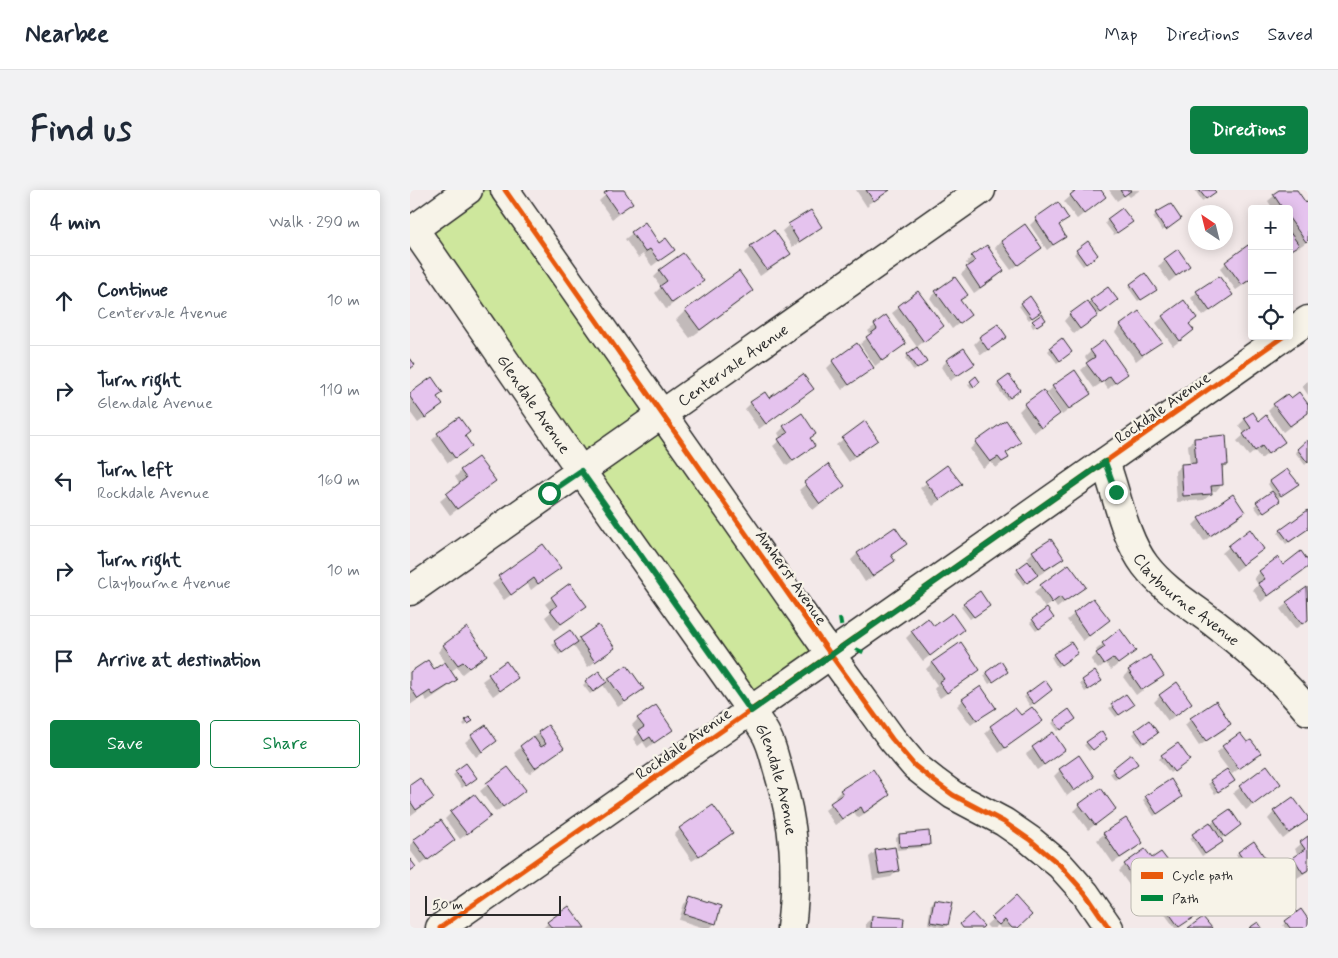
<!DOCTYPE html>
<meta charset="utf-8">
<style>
body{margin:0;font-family:Mynerve,sans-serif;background:#f2f2f3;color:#1f2937}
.controls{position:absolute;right:15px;top:15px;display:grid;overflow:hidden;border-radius:5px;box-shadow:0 2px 12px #0003}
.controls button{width:45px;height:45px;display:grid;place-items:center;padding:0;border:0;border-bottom:1px solid #e0e1e3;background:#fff;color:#1f2937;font:25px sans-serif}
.compass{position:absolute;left:778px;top:15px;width:45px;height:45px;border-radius:50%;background:#fff;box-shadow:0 2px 12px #0003;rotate:325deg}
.scale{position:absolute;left:15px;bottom:12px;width:136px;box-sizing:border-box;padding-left:5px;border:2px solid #2b2b2b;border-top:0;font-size:14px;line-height:18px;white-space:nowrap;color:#2b2b2b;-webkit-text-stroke:4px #f7f3e8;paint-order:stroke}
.stop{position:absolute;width:15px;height:15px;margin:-11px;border:4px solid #0b8043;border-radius:50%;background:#fff}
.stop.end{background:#0b8043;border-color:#fff;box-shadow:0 1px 5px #0008}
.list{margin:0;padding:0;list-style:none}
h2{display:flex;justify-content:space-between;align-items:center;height:65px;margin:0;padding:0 20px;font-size:21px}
h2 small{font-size:16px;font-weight:400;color:#747a83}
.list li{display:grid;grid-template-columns:32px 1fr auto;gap:15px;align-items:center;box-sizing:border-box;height:90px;padding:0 20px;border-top:1px solid #e0e1e3}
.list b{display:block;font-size:19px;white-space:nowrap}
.list p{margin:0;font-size:16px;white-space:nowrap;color:#747a83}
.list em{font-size:16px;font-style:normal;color:#747a83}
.actions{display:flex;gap:10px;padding:15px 20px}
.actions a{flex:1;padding:11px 0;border:1px solid #0b8043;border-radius:5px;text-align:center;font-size:18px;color:#0b8043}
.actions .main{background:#0b8043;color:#fff}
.icon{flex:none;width:28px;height:28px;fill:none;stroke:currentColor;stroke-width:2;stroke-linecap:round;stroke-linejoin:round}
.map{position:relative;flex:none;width:898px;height:738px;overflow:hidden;border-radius:5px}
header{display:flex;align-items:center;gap:30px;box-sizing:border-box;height:70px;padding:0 25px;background:#fff;border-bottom:1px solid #e0e1e3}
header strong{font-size:24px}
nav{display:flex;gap:28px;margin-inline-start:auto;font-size:18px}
.intro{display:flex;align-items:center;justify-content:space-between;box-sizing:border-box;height:120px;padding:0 30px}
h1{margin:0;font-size:35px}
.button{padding:12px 22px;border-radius:5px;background:#0b8043;color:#fff;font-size:18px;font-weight:700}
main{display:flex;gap:30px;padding:0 30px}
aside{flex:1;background:#fff;border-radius:5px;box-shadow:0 2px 12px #0003}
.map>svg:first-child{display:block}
</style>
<header>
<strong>Nearbee</strong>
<nav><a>Map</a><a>Directions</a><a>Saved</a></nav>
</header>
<div class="intro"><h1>Find us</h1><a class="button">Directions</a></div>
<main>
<aside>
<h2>4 min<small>Walk · 290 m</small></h2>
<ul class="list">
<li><svg class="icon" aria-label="ahead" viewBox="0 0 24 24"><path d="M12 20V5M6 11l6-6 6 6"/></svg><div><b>Continue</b><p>Centervale Avenue</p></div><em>10 m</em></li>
<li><svg class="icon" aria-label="right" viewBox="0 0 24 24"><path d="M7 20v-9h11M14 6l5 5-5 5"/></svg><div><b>Turn right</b><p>Glendale Avenue</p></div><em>110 m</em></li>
<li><svg class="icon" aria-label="left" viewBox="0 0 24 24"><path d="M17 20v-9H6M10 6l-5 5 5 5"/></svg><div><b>Turn left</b><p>Rockdale Avenue</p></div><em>160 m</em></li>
<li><svg class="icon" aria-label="right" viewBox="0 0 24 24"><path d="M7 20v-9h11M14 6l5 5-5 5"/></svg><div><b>Turn right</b><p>Claybourne Avenue</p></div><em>10 m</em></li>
<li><svg class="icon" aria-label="arrive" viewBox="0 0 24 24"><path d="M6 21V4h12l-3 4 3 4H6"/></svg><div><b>Arrive at destination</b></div></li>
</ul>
<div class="actions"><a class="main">Save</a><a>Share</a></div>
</aside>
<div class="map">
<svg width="898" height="738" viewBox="0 0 898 738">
<rect width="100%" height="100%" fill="#f3e9e9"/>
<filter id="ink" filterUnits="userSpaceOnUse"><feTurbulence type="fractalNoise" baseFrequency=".02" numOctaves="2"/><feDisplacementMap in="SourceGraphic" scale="10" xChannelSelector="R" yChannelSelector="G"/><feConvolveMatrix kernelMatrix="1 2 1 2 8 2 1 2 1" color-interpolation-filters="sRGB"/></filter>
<g filter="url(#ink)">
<path fill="#cee79d" stroke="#7c8964" d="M58,0H95L421,465L341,521L4,39Z"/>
<path fill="#0003" d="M201,0H213L222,13L202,29L189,11Z
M446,0H480L458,14L459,15L457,17Z
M661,0H689L694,7L667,29L654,12L663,4Z
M699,0H730L720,7L717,4L707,11Z
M785,0H803L801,5L792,11Z
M871,0H886L895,14L898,13V51L889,57L887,55L879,62V19H863L858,11Z
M400,21L410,37L404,43L382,57L372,41L379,35Z
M746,24L767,32L752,41L743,27Z
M657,28L648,37L655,46L637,60L620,35L626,29Z
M698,30L718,35L704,45L695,33Z
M234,34L248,54L263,60L242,76L233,64L228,68L215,49Z
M591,51L630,58L601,80L585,58Z
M341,57L379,64L373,70L350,86L335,63Z
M667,61L684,67L673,76L664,64Z
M768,61L779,76L759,92L748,76Z
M842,63V89L826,100L810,79L816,73Z
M562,66L593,81L587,87L564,103L551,84L559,77L556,73Z
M250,81L292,91L256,119L245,103L251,97L244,87Z
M544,88L556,105L550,111L559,125L542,139L520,108Z
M721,95L744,100L728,111L718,97Z
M342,101L332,110L280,148L266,130L276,120Z
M787,102L821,105L793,126L781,108Z
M508,103L532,136L507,157L482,123Z
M681,111L703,113L664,144L654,131L660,124Z
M773,111L786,128L778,135L776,146L763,156L746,133Z
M612,114L627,124L619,130L609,116Z
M476,127L494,154L465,176L450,154L461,145L458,141Z
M623,132L632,133L623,138L621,134Z
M711,136L750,152L726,171L705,142Z
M596,147L571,165L564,154L570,148Z
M641,158L658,165L647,173L638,161Z
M506,159L513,174L504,181L495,168Z
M681,161L716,184L698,199L693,192L684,198L671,180L679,173L675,167Z
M537,171L563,174L540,191L531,177Z
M423,172L462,178L432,200L417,178Z
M566,188V195L561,199L558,195Z
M897,191L898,192V205L892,196Z
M589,193L606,203L597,210L586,196Z
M643,197L680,204L652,225L637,203Z
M402,199L349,239L335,219L341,213Z
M31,203L27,208L32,215L8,233L0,222V204Z
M889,204L898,217V223L873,242L858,221L864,215L880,210Z
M615,215L648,224L624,243L609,221Z
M835,229L849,232L873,252L851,269L845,261L839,266L827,251L835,244L829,235Z
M454,233L466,250L438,272L426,255Z
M374,237L404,244L399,249L404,256L397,262L377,276L363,256L371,249L368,243Z
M28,244L54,247L60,256L38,273L22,250Z
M784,249L817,274L811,280L812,294L806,301H800L801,304L794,310L767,312L765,281L772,275H780L778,255Z
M610,252L595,264L598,268L586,278L581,272L573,278L560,259L566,253Z
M897,252L898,272L895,275L885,262Z
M418,276L433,296L403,320L389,300Z
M537,277L550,294L523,316L510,298Z
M51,281L84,291L40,325L30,311L50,295L45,287Z
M860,292L884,297L866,309L865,314L850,324L844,316L863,302L858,294Z
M834,322L828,328L794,351L783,335L789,329Z
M898,322V339L876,354L868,343Z
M485,339L495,354L481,366L484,371L477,377L455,392L441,370L447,364Z
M133,355L149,378L121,400L117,393L94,410L82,394Z
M819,357L853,359L826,381L812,363Z
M623,362L652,367L646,374L629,385L628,383L613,395L605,383L620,372L617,368Z
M891,363L898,373V376L851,412L843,400L848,395L844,388L850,382L873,376Z
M659,375L674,397L647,418L643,412L635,418L624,402Z
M160,395L175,416L144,440L135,427L141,422L135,414Z
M896,399L898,401V430L885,439L870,419Z
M554,414L575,418L560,429L551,417Z
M636,420L640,431L626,441L620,433Z
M664,424L698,430L673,451L657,430Z
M188,436L204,458L178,477L163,455L149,465L142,455L145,452H166Z
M524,438L553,440L513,471L496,448L502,442Z
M550,454L568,480L562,486L530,508L524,499L527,495L516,479L522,473Z
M693,454L724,461L701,480L696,473L688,479L681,470L688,463L686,460Z
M34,455L76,465L52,484L47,477L40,482L45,489L39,496L17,511L13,506L0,515V484L24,481L36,473L28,462Z
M644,465H664L647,477L641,467Z
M96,473L107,488L83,506L72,491Z
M719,481L752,485L726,505L713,487Z
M577,483L594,484L579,494L574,486Z
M199,489L232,499L208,517L193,495L180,504L173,495L176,492H196Z
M673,491L688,494L675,502L670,494Z
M638,503L620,516L614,507L617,505Z
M716,506L719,517L706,527L699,518Z
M750,506L781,513L758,531L744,512Z
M553,510L584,517L561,535L547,516Z
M610,527L631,531L589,563L575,543L581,537Z
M228,529L261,540L237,558L233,552L228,556L223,549L228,544L222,535Z
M781,529L820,534L814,540L789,556L775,535Z
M56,531H61L55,536L53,534Z
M645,531L661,532L648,541L642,533Z
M739,532L744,545L731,555L723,544Z
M75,537L86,551L66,567L55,552Z
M129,543L153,558L119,584L104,563Z
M643,544L654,560L627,580L616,564Z
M829,545L837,554L849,563L822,584L806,563Z
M693,551L679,561L674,555L677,553Z
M721,566L724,576L705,590L700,583Z
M752,566L775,572L760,583L749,569Z
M56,575L62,590L52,598L43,585Z
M857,577L870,594L836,620L823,603Z
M98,578L114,600L86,622L70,601Z
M650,580L682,586L657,606L644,586Z
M816,580L820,594L805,604L798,594Z
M0,596L23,608L0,626Z
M431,601L479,605L473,611L448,628L444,622L425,635L415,620L427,610L425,607Z
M736,607L768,609L744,626L733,610Z
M670,615L705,619L678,640L664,621Z
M819,621L827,638L812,648L808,643L806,644L809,655L792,666L780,648Z
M864,622L898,629L873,649L858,629Z
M41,623L73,632L50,649L35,629Z
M716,629L731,652L725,659L703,673L687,650L694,644Z
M270,639L321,643L315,649L282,671L264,645Z
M489,646L519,654L516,657L487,660L486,648Z
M898,648V681L887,688L877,674L888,665L885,659Z
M44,650L11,675L0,660V655L4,651Z
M466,661L487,681L481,687L463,690L459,667Z
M829,663L851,670L836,680L826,665Z
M741,670L759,675L724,702L709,681L715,675Z
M280,708L305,733L300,738H294L269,730L274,714Z
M605,708L607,738H590L588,735L585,738H579L576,735Z
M524,710L537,735L534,738L518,734L521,713Z
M757,720L782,727L768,738H765L754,723Z
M891,721L898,731V738H875L873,735Z
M463,727L492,738H456V733Z
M138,733L174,738H133Z"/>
<path fill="#e5c3ee" stroke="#2b2b2b" d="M199,0H214L223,13L208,23L194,3Z
M456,0H480L464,11Z
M666,0H691L696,7L674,24L660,5Z
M710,0H722L714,6Z
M789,0H804L806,2L796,9Z
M869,0H887L896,13L898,11V50L896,52L879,28V19H873L863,4Z
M648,12L659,29L649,35L656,47L643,55L625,28Z
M761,14L771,29L756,40L745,23Z
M712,18L723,32L707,43L697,29Z
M401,20L412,37L389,52L378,34Z
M235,32L249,53L256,48L265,60L249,71L240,59L235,62L221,42Z
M615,34L632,58L608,75L591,51Z
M364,40L381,64L357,80L340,56Z
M879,41L889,55L879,61Z
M678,51L688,65L676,74L666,60Z
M577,55L594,81L570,98L556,77L565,71L561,66Z
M838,55L842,60V88L832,95L815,72Z
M768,59L780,76L766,86L754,69Z
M273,63L294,91L262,113L250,96L257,91L249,80Z
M329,81L343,101L290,140L275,120Z
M735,83L747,100L731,110L720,94Z
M809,86L823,105L800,121L786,101Z
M545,87L558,105L550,110L561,125L549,134L525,101Z
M698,97L708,110L691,123L680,110Z
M508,101L534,136L514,152L488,116Z
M620,106L631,122L622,128L611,113Z
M774,110L787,128L779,134L784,140L770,151L752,126Z
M677,111L688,126L670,139L659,124Z
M729,121L752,152L732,165L710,135Z
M632,124L636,130L627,136L622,131Z
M476,125L496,154L472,171L456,147L467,139L464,134Z
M588,134L597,147L578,160L569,147Z
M652,148L662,162L650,171L640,157Z
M694,150L718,184L705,193L700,186L691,193L676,173L685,167L680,160Z
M447,153L464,178L439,195L422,171Z
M507,157L517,172L507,179L497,164Z
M554,158L565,174L547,186L536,170Z
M0,168L5,175L0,179Z
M665,180L681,204L659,219L642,196Z
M393,184L404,199L356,234L340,212L355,202L359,208Z
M599,185L610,200L600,208L588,193Z
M566,186L570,192L564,197L560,191Z
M22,187L33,203L27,207L33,215L15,228L0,207V203Z
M633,200L650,224L631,238L614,214Z
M889,202L898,214V223L880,236L863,214L877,204L881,208Z
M843,222L849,231L856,225L875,252L858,264L852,256L845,261L833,244L841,238L834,228Z
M392,223L406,244L400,248L405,256L383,271L368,249L378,243L373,236Z
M49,227L60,242L55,246L62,256L45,268L27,243Z
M596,230L611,252L596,263L599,268L592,272L588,267L580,272L565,252Z
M455,231L468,250L445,266L432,248Z
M816,245L818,275H812L813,295L801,296L802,304L773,306L771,274L786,273L784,248Z
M897,250L898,252V273L887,259Z
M68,267L86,291L47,319L36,304L56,288L50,280Z
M418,274L435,296L410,314L394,292Z
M537,275L552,294L530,310L515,291Z
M877,279L889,294L871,306L860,291Z
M862,301L870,311L854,322L846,312Z
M823,304L835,322L800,346L788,328Z
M898,320V339L879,352L870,340Z
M485,337L497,354L481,365L485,371L462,386L447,363Z
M840,339L854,359L832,375L818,356Z
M641,349L654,368L635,380L622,361Z
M133,354L151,378L128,394L124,388L101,405L88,386Z
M891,361L898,371V377L858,406L848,393L855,389L849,381L868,367L873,375Z
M618,371L628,385L617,393L607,379Z
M659,374L676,397L654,412L650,407L642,413L630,395Z
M160,393L177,416L151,434L140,420L147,416L141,407Z
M897,397L898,430L892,434L876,412Z
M570,401L580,416L564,427L553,413Z
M683,408L700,430L679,446L663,423Z
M637,418L644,428L629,439L622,429Z
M542,423L554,440L520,466L501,441L518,428L524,436Z
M188,435L205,458L185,472L169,448Z
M57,437L77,465L59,478L53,472L48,475L33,455Z
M710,439L726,461L708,474L703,468L694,474L686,463L695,457L692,453Z
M160,440L168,452L152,463L144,451Z
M551,452L570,480L537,503L529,492L534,489L522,472Z
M661,452L668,463L651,475L643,464Z
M740,465L754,486L732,500L718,480Z
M18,470L24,479L35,472L47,490L23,505L20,501L8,509L0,497V482Z
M96,471L108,488L90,501L78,484Z
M591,471L598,482L583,492L576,482Z
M217,475L234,499L215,512L198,488Z
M189,481L197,492L183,502L175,491Z
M685,481L692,491L678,500L672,490Z
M635,490L642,500L624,514L616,504Z
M767,492L782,513L765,526L749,505Z
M571,496L586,518L567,530L552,509Z
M716,504L724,515L709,525L701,514Z
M806,511L821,534L796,551L780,528Z
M246,515L263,540L244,553L240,547L234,551L228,541L234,537L227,528Z
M622,517L633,531L595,558L580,536L605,518L611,525Z
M659,519L666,529L651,540L644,530Z
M59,527L63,531L58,534L55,530Z
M739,530L748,543L734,553L725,540Z
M76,535L87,551L72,562L61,545Z
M138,535L154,558L125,578L110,556L123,546L131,557L136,554L128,542Z
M692,541L697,549L683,560L676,552Z
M643,542L655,560L634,575L622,557Z
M830,543L837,552L841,550L851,563L829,579L812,556Z
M768,553L780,570L764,582L751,565Z
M721,564L728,574L708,588L702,579Z
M669,565L684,587L664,601L649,579Z
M56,573L67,588L56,596L45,581Z
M857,575L871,594L843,615L829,596Z
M98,577L116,600L93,617L76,593Z
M463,579L480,605L454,623L451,617L432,629L420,613L433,604L430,600Z
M817,579L825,591L808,602L800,590Z
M10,588L24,608L6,620L0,611V595Z
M761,589L772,607L747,624L735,606Z
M691,598L706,619L685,635L669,614Z
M64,604L81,626L57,644L40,622Z
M883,607L898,627V630L879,643L863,621Z
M303,615L323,643L289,666L269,638Z
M820,619L831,635L815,647L804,630Z
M716,628L733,653L710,668L693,643Z
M31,630L45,650L18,670L3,650Z
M800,632L813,652L795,664L782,644Z
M519,641L520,655L490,657L489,644Z
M898,646V680L893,683L883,667L895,659L890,652Z
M844,651L855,668L839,678L828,662Z
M485,657L489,681L469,684L465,660Z
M735,659L742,668L751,662L761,675L731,697L714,674Z
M0,669L6,677L0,681Z
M280,706L311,716L306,734L274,724Z
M605,706L622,725L608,738H602L595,730L589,735L581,728Z
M774,706L787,725L769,737L756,719Z
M524,709L543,712L538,735L520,732Z
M159,716L175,738H142L137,732Z
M891,719L898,729V738H880L875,731Z
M562,723L574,736L572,738H553L550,734Z
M462,726L494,728L493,738H461Z
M793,727L802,738H778Z
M848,732L852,738H839Z"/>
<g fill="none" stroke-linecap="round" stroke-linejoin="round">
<g stroke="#2b2b2b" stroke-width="31">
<g id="minor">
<path d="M95,0L421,465L482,549L505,576L524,591L543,605L594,632L620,650L650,675L675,703L699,738"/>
<path id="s1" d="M4,39L171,281L341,521C347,531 355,540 359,551C363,560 365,570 368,580C385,635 388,681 381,738"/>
<path d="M0,42L58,0"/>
<path d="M879,143L898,130"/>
<path id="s2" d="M695,272C707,304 714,347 735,375C753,399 780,415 804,433C838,459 871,488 898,521"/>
<path id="s3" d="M0,401L571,0"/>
<path d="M30,738C312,541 593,344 874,146"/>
</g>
</g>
<use href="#minor" stroke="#f7f3e8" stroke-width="28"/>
<path stroke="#00873e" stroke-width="4" stroke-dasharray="8 4" stroke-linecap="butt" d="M430,428L432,440
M446,459L455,463"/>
<g stroke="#f7f3e8" stroke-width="8">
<path id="cycleway" d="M95,0L421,465L482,549L505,576L524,591L543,605L594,632L620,650L650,675L675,703L699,738
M30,738C312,541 593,344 874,146"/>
</g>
<use href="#cycleway" stroke="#e8590c" stroke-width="5"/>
</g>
</g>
<g fill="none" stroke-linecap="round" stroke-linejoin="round" filter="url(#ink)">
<path stroke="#0b8043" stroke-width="6" d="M139,303L171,281L341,521L695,272L706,302"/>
</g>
<g text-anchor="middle" stroke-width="5" stroke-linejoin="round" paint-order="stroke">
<g font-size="16" fill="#2b2b2b" stroke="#f7f3e8">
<text dy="6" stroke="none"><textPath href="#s3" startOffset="394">Centervale Avenue</textPath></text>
<text dy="6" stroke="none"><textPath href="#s1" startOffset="212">Glendale Avenue</textPath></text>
<text transform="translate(752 217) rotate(-35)" y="6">Rockdale Avenue</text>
<text transform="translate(382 387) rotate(55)" y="6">Amherst Avenue</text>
<text dy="6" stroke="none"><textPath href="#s2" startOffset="165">Claybourne Avenue</textPath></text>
<text transform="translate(273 553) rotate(-35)" y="6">Rockdale Avenue</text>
<text dy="6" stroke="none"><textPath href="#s1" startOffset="662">Glendale Avenue</textPath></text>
</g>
</g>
<rect x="721" y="668" width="165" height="58" rx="8" fill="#f7f3e8" stroke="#bab7af" stroke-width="1"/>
<rect x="731" y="682" width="22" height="7" fill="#e8590c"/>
<rect x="731" y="705" width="22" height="6" fill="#00873e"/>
<g font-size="14" fill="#2b2b2b">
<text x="762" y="690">Cycle path</text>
<text x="762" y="713">Path</text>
</g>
</svg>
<div class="controls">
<button>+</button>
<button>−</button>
<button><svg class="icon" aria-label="locate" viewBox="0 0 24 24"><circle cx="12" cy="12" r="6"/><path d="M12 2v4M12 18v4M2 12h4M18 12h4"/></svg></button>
</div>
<svg class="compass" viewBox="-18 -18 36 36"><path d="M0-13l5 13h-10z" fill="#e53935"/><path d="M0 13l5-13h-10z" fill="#747a83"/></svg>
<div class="scale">50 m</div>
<div class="stop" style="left:139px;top:303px"></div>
<div class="stop end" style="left:706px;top:302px"></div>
</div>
</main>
